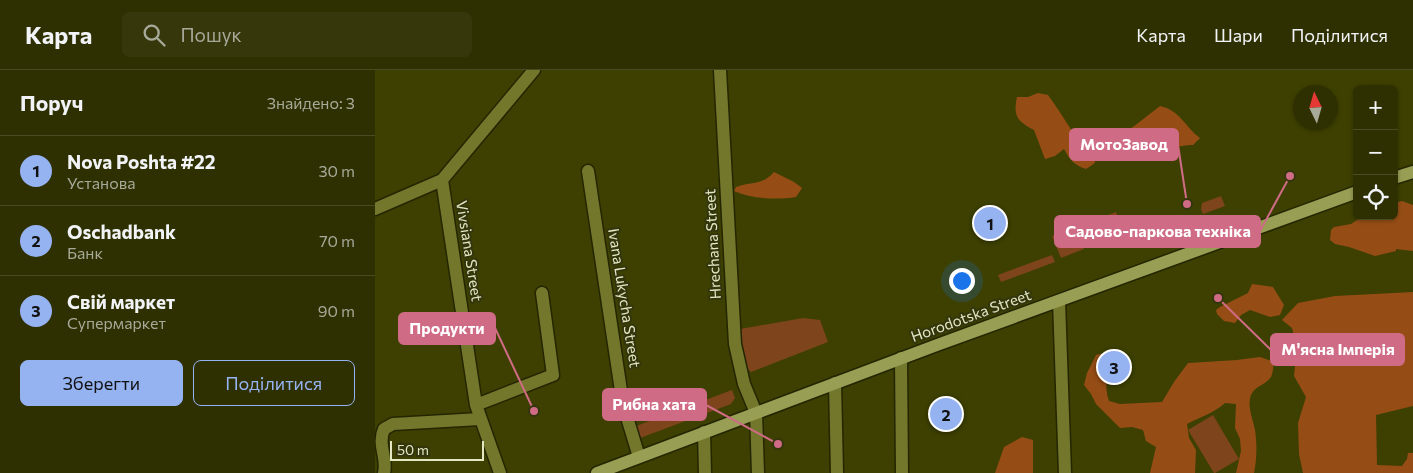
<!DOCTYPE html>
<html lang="uk">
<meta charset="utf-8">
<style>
body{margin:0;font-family:Commissioner,sans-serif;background:#36380b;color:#f1f3f6}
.controls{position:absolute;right:15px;top:15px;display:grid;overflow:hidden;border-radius:8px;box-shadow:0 1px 4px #0004}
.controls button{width:45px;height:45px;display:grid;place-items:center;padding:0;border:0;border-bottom:1px solid #494b23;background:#2e3001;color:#f1f3f6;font:25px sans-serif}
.compass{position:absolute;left:918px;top:15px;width:45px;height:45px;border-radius:50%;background:#2e3001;box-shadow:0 1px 4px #0004;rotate:355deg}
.scale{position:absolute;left:15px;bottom:12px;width:94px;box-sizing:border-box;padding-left:5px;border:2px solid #e3e7c2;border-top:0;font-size:14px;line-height:18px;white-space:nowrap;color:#e3e7c2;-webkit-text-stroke:4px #33350d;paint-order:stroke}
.you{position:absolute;left:586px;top:210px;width:18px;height:18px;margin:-12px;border:4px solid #fff;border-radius:50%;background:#1a73e8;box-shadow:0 0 0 8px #1a73e833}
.badge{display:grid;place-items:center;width:32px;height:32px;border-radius:50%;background:#95b2f1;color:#111;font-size:16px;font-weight:700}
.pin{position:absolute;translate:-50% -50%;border:2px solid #fff;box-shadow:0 1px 5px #0006}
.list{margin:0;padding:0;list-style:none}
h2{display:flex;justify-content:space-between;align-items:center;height:65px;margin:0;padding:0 20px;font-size:21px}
h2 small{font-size:16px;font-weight:400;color:#a7a999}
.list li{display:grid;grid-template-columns:32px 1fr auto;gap:15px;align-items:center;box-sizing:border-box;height:70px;padding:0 20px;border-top:1px solid #494b23}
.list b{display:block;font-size:19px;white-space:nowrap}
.list p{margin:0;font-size:16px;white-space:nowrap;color:#a7a999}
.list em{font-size:16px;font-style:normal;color:#a7a999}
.actions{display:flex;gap:10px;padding:15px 20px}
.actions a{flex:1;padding:11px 0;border:1px solid #95b2f1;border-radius:8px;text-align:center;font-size:18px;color:#95b2f1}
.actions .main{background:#95b2f1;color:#111}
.icon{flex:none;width:28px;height:28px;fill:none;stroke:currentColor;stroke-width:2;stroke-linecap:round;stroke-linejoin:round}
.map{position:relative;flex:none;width:1038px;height:403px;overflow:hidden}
header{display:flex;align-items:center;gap:30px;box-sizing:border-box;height:70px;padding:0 25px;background:#2e3001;border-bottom:1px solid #494b23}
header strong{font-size:24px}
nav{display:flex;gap:28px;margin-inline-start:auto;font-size:18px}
.search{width:350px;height:45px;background:#36380b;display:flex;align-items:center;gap:12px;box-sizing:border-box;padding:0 18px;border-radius:8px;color:#a7a999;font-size:19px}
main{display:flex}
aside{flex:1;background:#2e3001}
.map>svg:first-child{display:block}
</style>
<header>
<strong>Карта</strong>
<div class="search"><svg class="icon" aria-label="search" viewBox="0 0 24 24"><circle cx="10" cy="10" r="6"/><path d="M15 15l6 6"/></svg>Пошук</div>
<nav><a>Карта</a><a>Шари</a><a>Поділитися</a></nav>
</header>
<main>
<aside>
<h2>Поруч<small>Знайдено: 3</small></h2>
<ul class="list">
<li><span class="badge">1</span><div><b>Nova Poshta #22</b><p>Установа</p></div><em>30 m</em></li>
<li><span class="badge">2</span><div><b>Oschadbank</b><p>Банк</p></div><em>70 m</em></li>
<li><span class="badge">3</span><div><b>Свій маркет</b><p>Супермаркет</p></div><em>90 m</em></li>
</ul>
<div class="actions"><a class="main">Зберегти</a><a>Поділитися</a></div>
</aside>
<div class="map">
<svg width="1038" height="403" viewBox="0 0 1038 403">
<rect width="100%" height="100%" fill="#3d4001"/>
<path fill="#7e441c" d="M846,126L850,136L828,144L826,139L827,133Z
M741,142L749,163L725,172L717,151Z
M701,157L709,179L686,188L677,166Z
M677,185L680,192L626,212L623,205Z
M428,248L445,250L453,272L376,302L369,296L365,259Z
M357,320L360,328L356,334L265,368L261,367L256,358Z
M838,345L864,389L840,403H839L813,360Z"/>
<path fill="#954d15" d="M663,23L673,25C681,36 688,47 695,58C706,74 718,69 720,93L711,99C699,95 695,90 689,79L680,86L670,89L659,60C642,52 638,45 642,27H653Z
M785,36C805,40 810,57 825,68L818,75C790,74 777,97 750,75L741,82L733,73L745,63L758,57Z
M399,102L419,112L427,118L421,127C401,130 378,129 359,121L361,117C376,111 387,116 399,102Z
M1027,131L1038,135V181L1021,179V181L1000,186L974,177L960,174L955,170L956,160L959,157L976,154L988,146H1019V133Z
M877,214L898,217L909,235L905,245L895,247L875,240L866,245L860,253L849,251L842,244L841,240L845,237L873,223Z
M1038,222V336L1001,345L1002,395L1027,396L1032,389L1033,383H1038V403H928L924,384L923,353L931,327L919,306L922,277L917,258L907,250L923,233L960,226Z
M724,284H728C735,293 728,316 734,331L745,334L787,332L799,312L813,293L862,290L885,287L899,292C898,297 898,303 896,307C890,316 877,316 875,329C873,338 878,350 880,360C882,374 882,389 879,403H861L866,381L865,369L860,358L861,334L850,333C839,343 825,347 812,354L814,368L821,380L820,403H775L781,377L771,371L768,360L757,357L745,358L721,334L716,324L709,315L712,303L721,285Z
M647,367L658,370V403H620L629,377Z"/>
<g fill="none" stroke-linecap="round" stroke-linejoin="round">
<g stroke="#242600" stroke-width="15">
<path id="minor" d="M345,0L360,274L369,314L381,343L383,403
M213,101L248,334L264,387
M67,110L101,335L125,403
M0,139L67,110L159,0
M526,288L527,403
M460,313L462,403
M101,335L178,305L167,223
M329,362L330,403
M9,403C13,388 2,375 9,359L18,354L105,349"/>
</g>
<g stroke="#242600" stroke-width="15">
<path id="secondary" d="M684,231L690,403"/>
</g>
<g stroke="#242600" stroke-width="15">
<path id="primary" d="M1019,108L1038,102
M222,403L562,275L982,122"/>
</g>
<use href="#minor" stroke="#72772c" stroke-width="12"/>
<use href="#secondary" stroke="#72772c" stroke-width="12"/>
<use href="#primary" stroke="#989e54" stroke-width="12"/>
</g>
<g text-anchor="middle" stroke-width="4" stroke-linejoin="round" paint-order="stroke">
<g font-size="15" fill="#e3e7c2" stroke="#33350d">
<text transform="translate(338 174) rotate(-93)" y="5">Hrechana Street</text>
<text transform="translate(94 181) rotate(81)" y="5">Vivsiana Street</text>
<text transform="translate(249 228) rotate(81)" y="5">Ivana Lukycha Street</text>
<text transform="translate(596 246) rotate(-20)" y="5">Horodotska Street</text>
</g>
</g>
<path fill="none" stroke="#cf6b84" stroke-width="2" d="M812 134L803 75M915 106L885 161M159 341L120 258M843 228L896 280M403 374L331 335"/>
<g fill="#cf6b84" stroke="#33350d" stroke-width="2">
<circle cx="812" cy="134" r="5"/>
<circle cx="915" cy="106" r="5"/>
<circle cx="159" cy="341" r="5"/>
<circle cx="843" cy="228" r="5"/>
<circle cx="403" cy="374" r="5"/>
</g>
<g fill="#cf6b84" stroke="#cf6b84" stroke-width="2">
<rect x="695" y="59" width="108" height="31" rx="5"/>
<rect x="680" y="146" width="205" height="31" rx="5"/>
<rect x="24" y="243" width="96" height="31" rx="5"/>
<rect x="896" y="264" width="133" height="31" rx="5"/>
<rect x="228" y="319" width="103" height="31" rx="5"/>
</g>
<g font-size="16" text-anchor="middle" font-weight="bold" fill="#fff">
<text x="749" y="80">МотоЗавод</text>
<text x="783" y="167">Садово-паркова техніка</text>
<text x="72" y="264">Продукти</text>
<text x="963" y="285">М'ясна Імперія</text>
<text x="279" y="340">Рибна хата</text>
</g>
</svg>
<div class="controls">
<button>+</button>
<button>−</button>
<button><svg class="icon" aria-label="locate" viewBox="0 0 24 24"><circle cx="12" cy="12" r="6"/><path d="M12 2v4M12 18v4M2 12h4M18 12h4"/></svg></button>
</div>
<svg class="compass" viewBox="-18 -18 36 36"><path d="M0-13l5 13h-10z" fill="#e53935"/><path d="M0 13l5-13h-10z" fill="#a7a999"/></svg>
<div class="scale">50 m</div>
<div class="you"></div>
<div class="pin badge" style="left:615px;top:153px">1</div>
<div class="pin badge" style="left:571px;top:344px">2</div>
<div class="pin badge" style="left:739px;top:297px">3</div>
</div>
</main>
